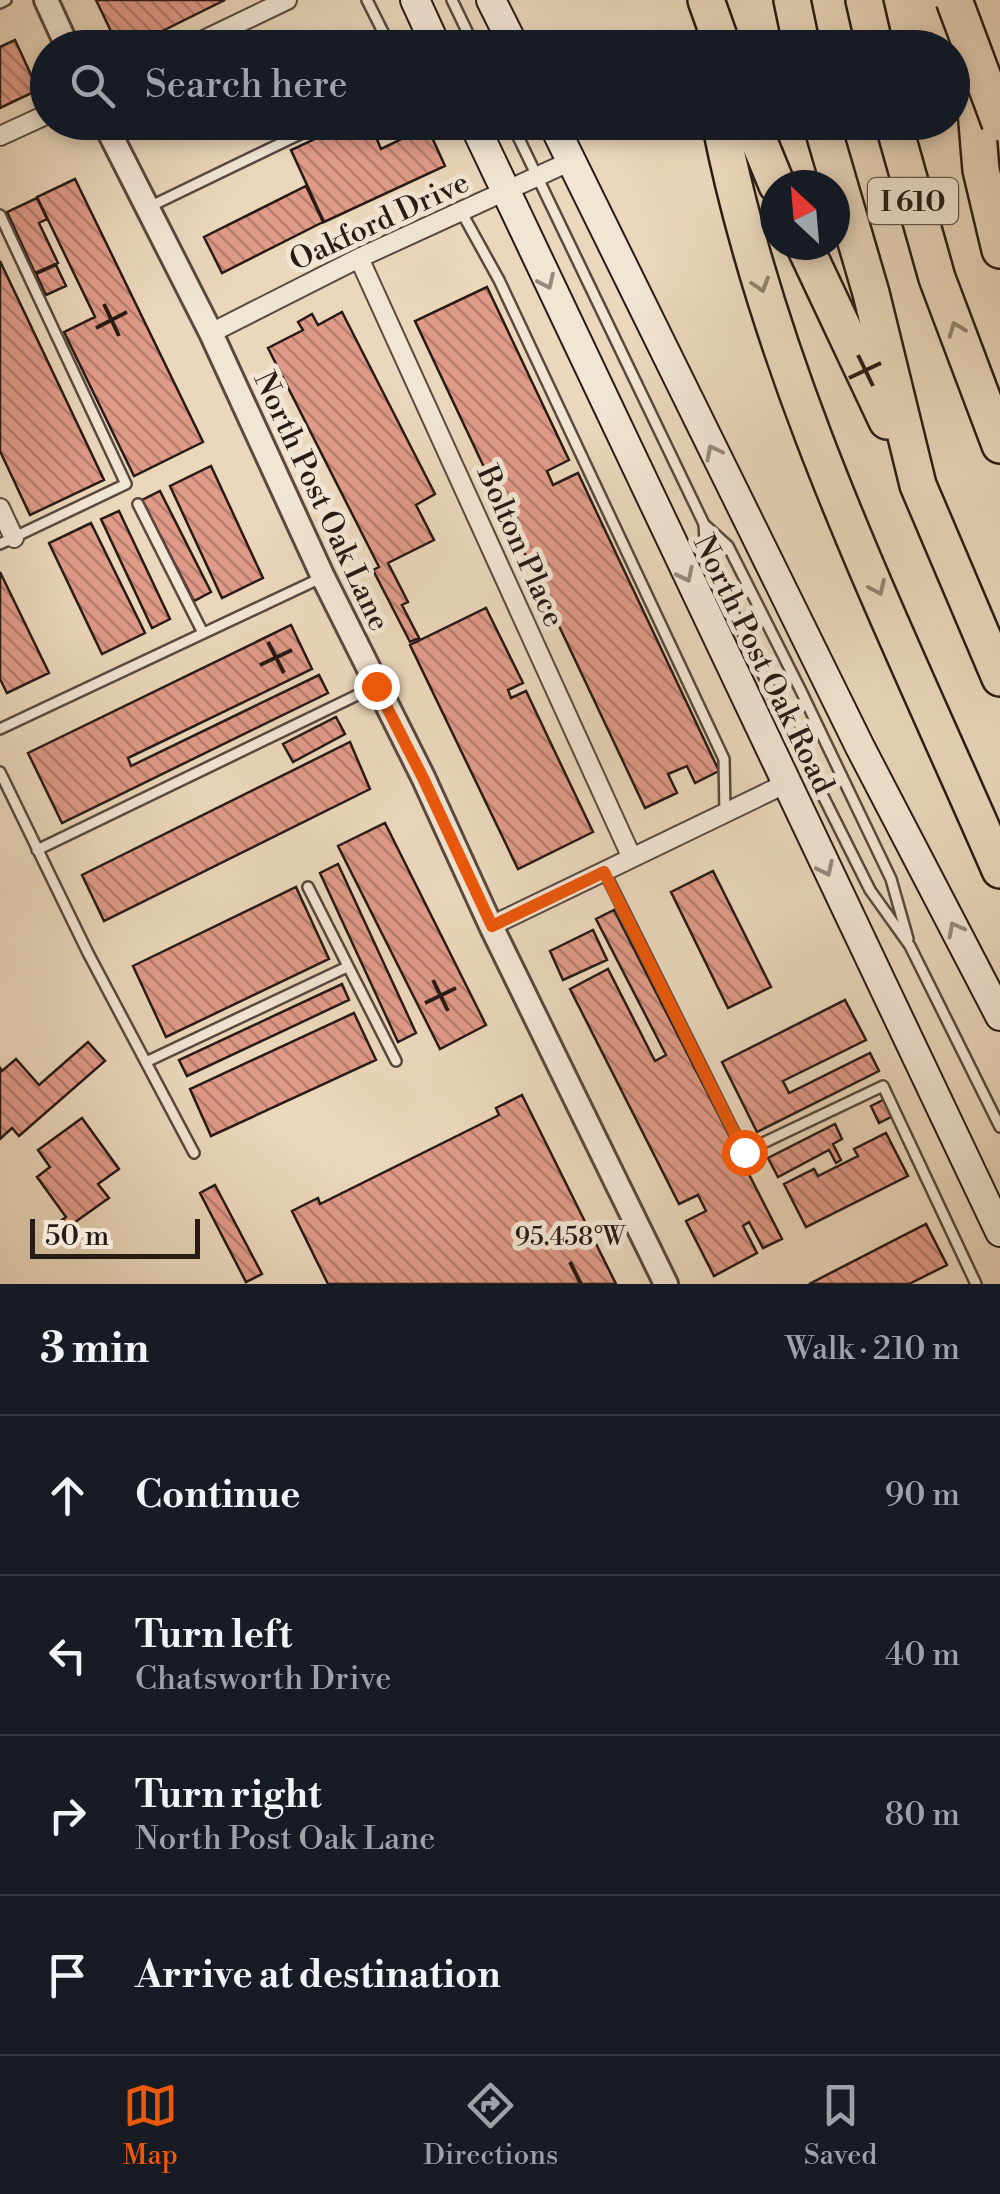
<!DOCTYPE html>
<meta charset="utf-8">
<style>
body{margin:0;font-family:"Libre Bodoni",serif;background:#242831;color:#f1f3f6}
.compass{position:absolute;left:760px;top:170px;width:90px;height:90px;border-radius:50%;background:#171b24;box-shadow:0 5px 15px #0003;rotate:334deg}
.scale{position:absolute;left:30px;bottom:25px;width:170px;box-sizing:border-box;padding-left:10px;border:5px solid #281a14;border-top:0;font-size:28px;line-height:35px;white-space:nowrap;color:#281a14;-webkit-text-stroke:8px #f2e5d3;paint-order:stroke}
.stop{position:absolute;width:30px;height:30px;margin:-22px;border:8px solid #ea580c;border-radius:50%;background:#fff}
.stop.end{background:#ea580c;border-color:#fff;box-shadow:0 2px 10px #0008}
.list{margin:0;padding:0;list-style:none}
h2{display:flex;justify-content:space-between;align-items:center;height:130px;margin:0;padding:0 40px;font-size:42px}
h2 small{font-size:32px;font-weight:400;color:#9ea1a6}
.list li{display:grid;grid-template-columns:65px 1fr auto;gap:30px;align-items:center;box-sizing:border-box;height:160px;padding:0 40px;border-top:2px solid #363941}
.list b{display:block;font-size:38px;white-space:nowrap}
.list p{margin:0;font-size:32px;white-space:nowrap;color:#9ea1a6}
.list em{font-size:32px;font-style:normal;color:#9ea1a6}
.icon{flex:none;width:55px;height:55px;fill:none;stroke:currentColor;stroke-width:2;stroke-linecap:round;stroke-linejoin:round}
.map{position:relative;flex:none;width:1000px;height:1284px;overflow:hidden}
.search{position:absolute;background:#171b24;box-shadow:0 5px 15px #0003;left:30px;right:30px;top:30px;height:110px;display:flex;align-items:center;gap:25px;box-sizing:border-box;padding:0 35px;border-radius:55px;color:#9ea1a6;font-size:38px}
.sheet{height:770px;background:#171b24}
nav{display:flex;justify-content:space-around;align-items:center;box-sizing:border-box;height:140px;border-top:2px solid #363941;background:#171b24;font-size:28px;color:#9ea1a6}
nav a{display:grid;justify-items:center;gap:5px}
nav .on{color:#ea580c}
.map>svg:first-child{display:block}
</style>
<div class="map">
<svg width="1000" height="1284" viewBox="0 0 1000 1284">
<defs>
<pattern id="building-back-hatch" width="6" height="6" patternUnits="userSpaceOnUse" patternTransform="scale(2.5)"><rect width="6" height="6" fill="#e09a88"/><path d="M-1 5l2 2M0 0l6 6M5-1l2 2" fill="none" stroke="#b67d6e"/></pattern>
</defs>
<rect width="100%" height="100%" fill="#ebd7bc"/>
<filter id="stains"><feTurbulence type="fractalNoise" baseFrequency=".002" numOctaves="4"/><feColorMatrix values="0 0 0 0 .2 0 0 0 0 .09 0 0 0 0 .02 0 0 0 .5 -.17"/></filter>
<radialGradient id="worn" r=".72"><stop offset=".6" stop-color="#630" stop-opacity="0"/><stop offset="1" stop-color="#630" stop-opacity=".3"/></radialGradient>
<path fill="url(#building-back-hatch)" stroke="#281a14" stroke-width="2.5" d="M96,0H225L128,48H119Z
M15,40L38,90L0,108V47Z
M351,122H395L397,127L376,137L381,149L408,136L402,122H425L445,166L324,222L291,150Z
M75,179L203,442L134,476L64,332L95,317L37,197Z
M306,186L323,222L222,273L204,237Z
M37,198L47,219L39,223L58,263L35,273L7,212Z
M0,261L104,480L30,515L0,451Z
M56,265L66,286L46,295L36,274Z
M487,287L569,460L547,471L553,485L578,473L719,771L695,783L687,766L668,774L677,793L645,808L415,321Z
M342,312L435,494L416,505L434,540L388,563L408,602L402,605L419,638L410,642L373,570L379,567L268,348L303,330L298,322L312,314L318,325Z
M211,466L263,578L222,598L170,486Z
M160,491L211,592L194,601L142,500Z
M119,511L170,619L152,628L101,519Z
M91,523L145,633L102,654L49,543Z
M0,572L49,673L7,693L0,679Z
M486,608L523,683L508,690L511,698L526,691L593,832L518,869L410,645Z
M291,625L312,669L128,758L131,766L319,675L328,693L62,823L28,753Z
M336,717L345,734L293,762L283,744Z
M350,742L370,789L104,921L82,875Z
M385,823L486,1025L440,1049L338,846Z
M338,864L416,1033L398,1042L320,873Z
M713,871L771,987L728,1008L671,892Z
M296,887L329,959L166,1037L133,966Z
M614,910L782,1239L763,1248L749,1222L743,1226L757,1253L714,1276L686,1221L706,1211L698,1195L679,1204L570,989L608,969L655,1061L666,1055L596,919Z
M593,930L607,960L563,980L550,951Z
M342,984L349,1000L187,1076L179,1060Z
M845,1000L866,1040L783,1081L789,1093L870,1053L879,1071L757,1132L722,1062Z
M354,1013L376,1060L211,1136L190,1089Z
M88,1042L105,1061L19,1136L12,1128L0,1139V1068L2,1071L16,1059L39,1085Z
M522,1095L616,1284H328L292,1211L318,1198L320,1204L499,1115L496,1108Z
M885,1099L893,1116L879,1123L871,1106Z
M82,1118L119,1169L98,1184L109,1198L61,1232L55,1225L66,1217L37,1177L50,1167L38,1150Z
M835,1124L842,1139L833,1144L841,1160L836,1163L829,1150L778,1177L768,1158Z
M886,1133L908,1176L806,1227L784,1184L814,1169L818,1176L858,1156L854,1149Z
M215,1185L262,1274L246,1282L200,1193Z
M926,1224L947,1265L909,1284H809Z"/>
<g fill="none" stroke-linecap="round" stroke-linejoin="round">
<g stroke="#59493e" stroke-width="14">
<path id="service" d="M367,0L391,48
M452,0L475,48
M0,3L6,0
M511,122L704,524L706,556L777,704L870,890L910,946L1000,1127
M149,207L325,122
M462,213L499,280L724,759L725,813
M0,215L126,484L0,544
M138,504L203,633
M705,525L728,546L801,691L891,879L908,939
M0,729L323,577
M0,772L88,953L194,1153
M37,850L376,686
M604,871L744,1152L883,1086L976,1284
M308,887L396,1061
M146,1062L347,967"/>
</g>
<g stroke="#59493e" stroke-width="22">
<path id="minor" d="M187,48L287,0
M0,136L48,114
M359,258L632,858
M211,333L359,258L571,161
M0,508L14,538
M491,926L785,784"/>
</g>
<g stroke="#59493e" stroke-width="28">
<path id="tertiary" d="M46,0L68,48
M104,122L211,333L323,577L423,777L491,926L666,1284"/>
</g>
<g stroke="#281a14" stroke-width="32">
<path id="secondary" d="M415,0L437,48
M491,0L515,48
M473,122L1000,1232
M552,122L860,747L1000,1016"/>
</g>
<g stroke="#281a14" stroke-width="40">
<path id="motorway" d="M706,0L723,48
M792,0L802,48
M864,0L875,48
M972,63L981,170L1000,250
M720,122C772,385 894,626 1000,870
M751,122L777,185
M821,122L871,293L918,485L1000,678
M893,122L937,278L1000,445
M804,245L887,421"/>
</g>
<use href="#service" stroke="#f2e5d3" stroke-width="9"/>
<use href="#minor" stroke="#f2e5d3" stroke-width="18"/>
<use href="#tertiary" stroke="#f2e5d3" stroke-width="22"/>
<use href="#secondary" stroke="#f2e5d3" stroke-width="28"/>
<use href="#motorway" stroke="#ebd7bc" stroke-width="35"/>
<g stroke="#281a14" stroke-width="40" stroke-linecap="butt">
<path id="motorway-bridge" d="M954,0L1000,123"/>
</g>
<use href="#motorway-bridge" stroke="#ebd7bc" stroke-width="35"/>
</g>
<defs><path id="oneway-chevron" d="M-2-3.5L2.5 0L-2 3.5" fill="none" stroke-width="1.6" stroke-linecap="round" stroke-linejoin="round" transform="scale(2.5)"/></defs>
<g stroke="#978a7d">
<use href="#oneway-chevron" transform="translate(547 282) rotate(65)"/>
<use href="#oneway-chevron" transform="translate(713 452) rotate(-117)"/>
<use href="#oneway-chevron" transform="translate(686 575) rotate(64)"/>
<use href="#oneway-chevron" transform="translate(826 869) rotate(64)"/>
<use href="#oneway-chevron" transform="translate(955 929) rotate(-118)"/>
</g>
<g stroke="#938270">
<use href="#oneway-chevron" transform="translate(761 285) rotate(73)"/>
<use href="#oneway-chevron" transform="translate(956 329) rotate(-111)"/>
<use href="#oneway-chevron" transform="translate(878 588) rotate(66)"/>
</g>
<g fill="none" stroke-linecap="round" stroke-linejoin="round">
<path stroke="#ea580c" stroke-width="12" d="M376,686L423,778L492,926L604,872L744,1152"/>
</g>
<path fill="none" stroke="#281a14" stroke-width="4" d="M104,304L119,336M96,328L127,312M858,355L873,386M849,378L881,363M268,642L284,673M260,665L292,650M433,980L448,1011M425,1003L456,988M570,1262L581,1284"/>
<g text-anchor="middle" stroke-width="10" stroke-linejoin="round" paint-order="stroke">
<rect fill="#f2e5d3" stroke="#65574d" stroke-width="2.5" x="868" y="178" width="90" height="46" rx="8"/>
<g font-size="28" font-weight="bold" fill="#281a14">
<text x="913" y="211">I 610</text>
</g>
<g font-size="30" fill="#281a14" stroke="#f2e5d3">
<text transform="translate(379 221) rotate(-25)" y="10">Oakford Drive</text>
<text transform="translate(322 501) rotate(65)" y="10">North Post Oak Lane</text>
<text transform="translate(521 546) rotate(66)" y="10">Bolton Place</text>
<text transform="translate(764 664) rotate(64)" y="10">North Post Oak Road</text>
</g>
</g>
<g font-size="25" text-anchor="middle" fill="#281a14" stroke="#f2e5d3" stroke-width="10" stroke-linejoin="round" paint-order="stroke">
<text x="570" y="1245">95.458°W</text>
</g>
<rect width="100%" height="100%" filter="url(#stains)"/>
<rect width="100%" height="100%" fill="url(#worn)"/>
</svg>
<svg class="compass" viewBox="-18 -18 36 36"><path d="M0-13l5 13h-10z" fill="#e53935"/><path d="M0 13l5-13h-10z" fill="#9ea1a6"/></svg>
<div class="scale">50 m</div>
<div class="stop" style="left:744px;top:1152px"></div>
<div class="stop end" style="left:376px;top:686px"></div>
<div class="search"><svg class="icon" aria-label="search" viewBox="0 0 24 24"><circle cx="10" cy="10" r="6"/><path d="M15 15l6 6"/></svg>Search here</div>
</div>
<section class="sheet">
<h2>3 min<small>Walk · 210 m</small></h2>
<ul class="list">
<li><svg class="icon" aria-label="ahead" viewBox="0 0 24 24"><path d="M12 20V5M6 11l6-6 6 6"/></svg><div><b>Continue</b></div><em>90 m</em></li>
<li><svg class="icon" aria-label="left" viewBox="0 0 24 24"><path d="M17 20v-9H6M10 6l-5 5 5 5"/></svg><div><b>Turn left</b><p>Chatsworth Drive</p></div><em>40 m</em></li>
<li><svg class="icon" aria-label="right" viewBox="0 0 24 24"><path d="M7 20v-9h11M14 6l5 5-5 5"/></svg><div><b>Turn right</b><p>North Post Oak Lane</p></div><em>80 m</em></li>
<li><svg class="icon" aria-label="arrive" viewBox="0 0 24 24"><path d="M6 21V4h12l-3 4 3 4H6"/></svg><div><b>Arrive at destination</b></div></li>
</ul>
</section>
<nav>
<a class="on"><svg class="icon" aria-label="map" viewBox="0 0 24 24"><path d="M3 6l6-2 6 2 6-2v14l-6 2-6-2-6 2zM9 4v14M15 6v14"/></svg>Map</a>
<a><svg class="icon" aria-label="directions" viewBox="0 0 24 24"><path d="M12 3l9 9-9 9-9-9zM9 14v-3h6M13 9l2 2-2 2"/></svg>Directions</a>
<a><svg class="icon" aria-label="saved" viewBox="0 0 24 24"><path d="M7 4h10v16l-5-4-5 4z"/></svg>Saved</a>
</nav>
